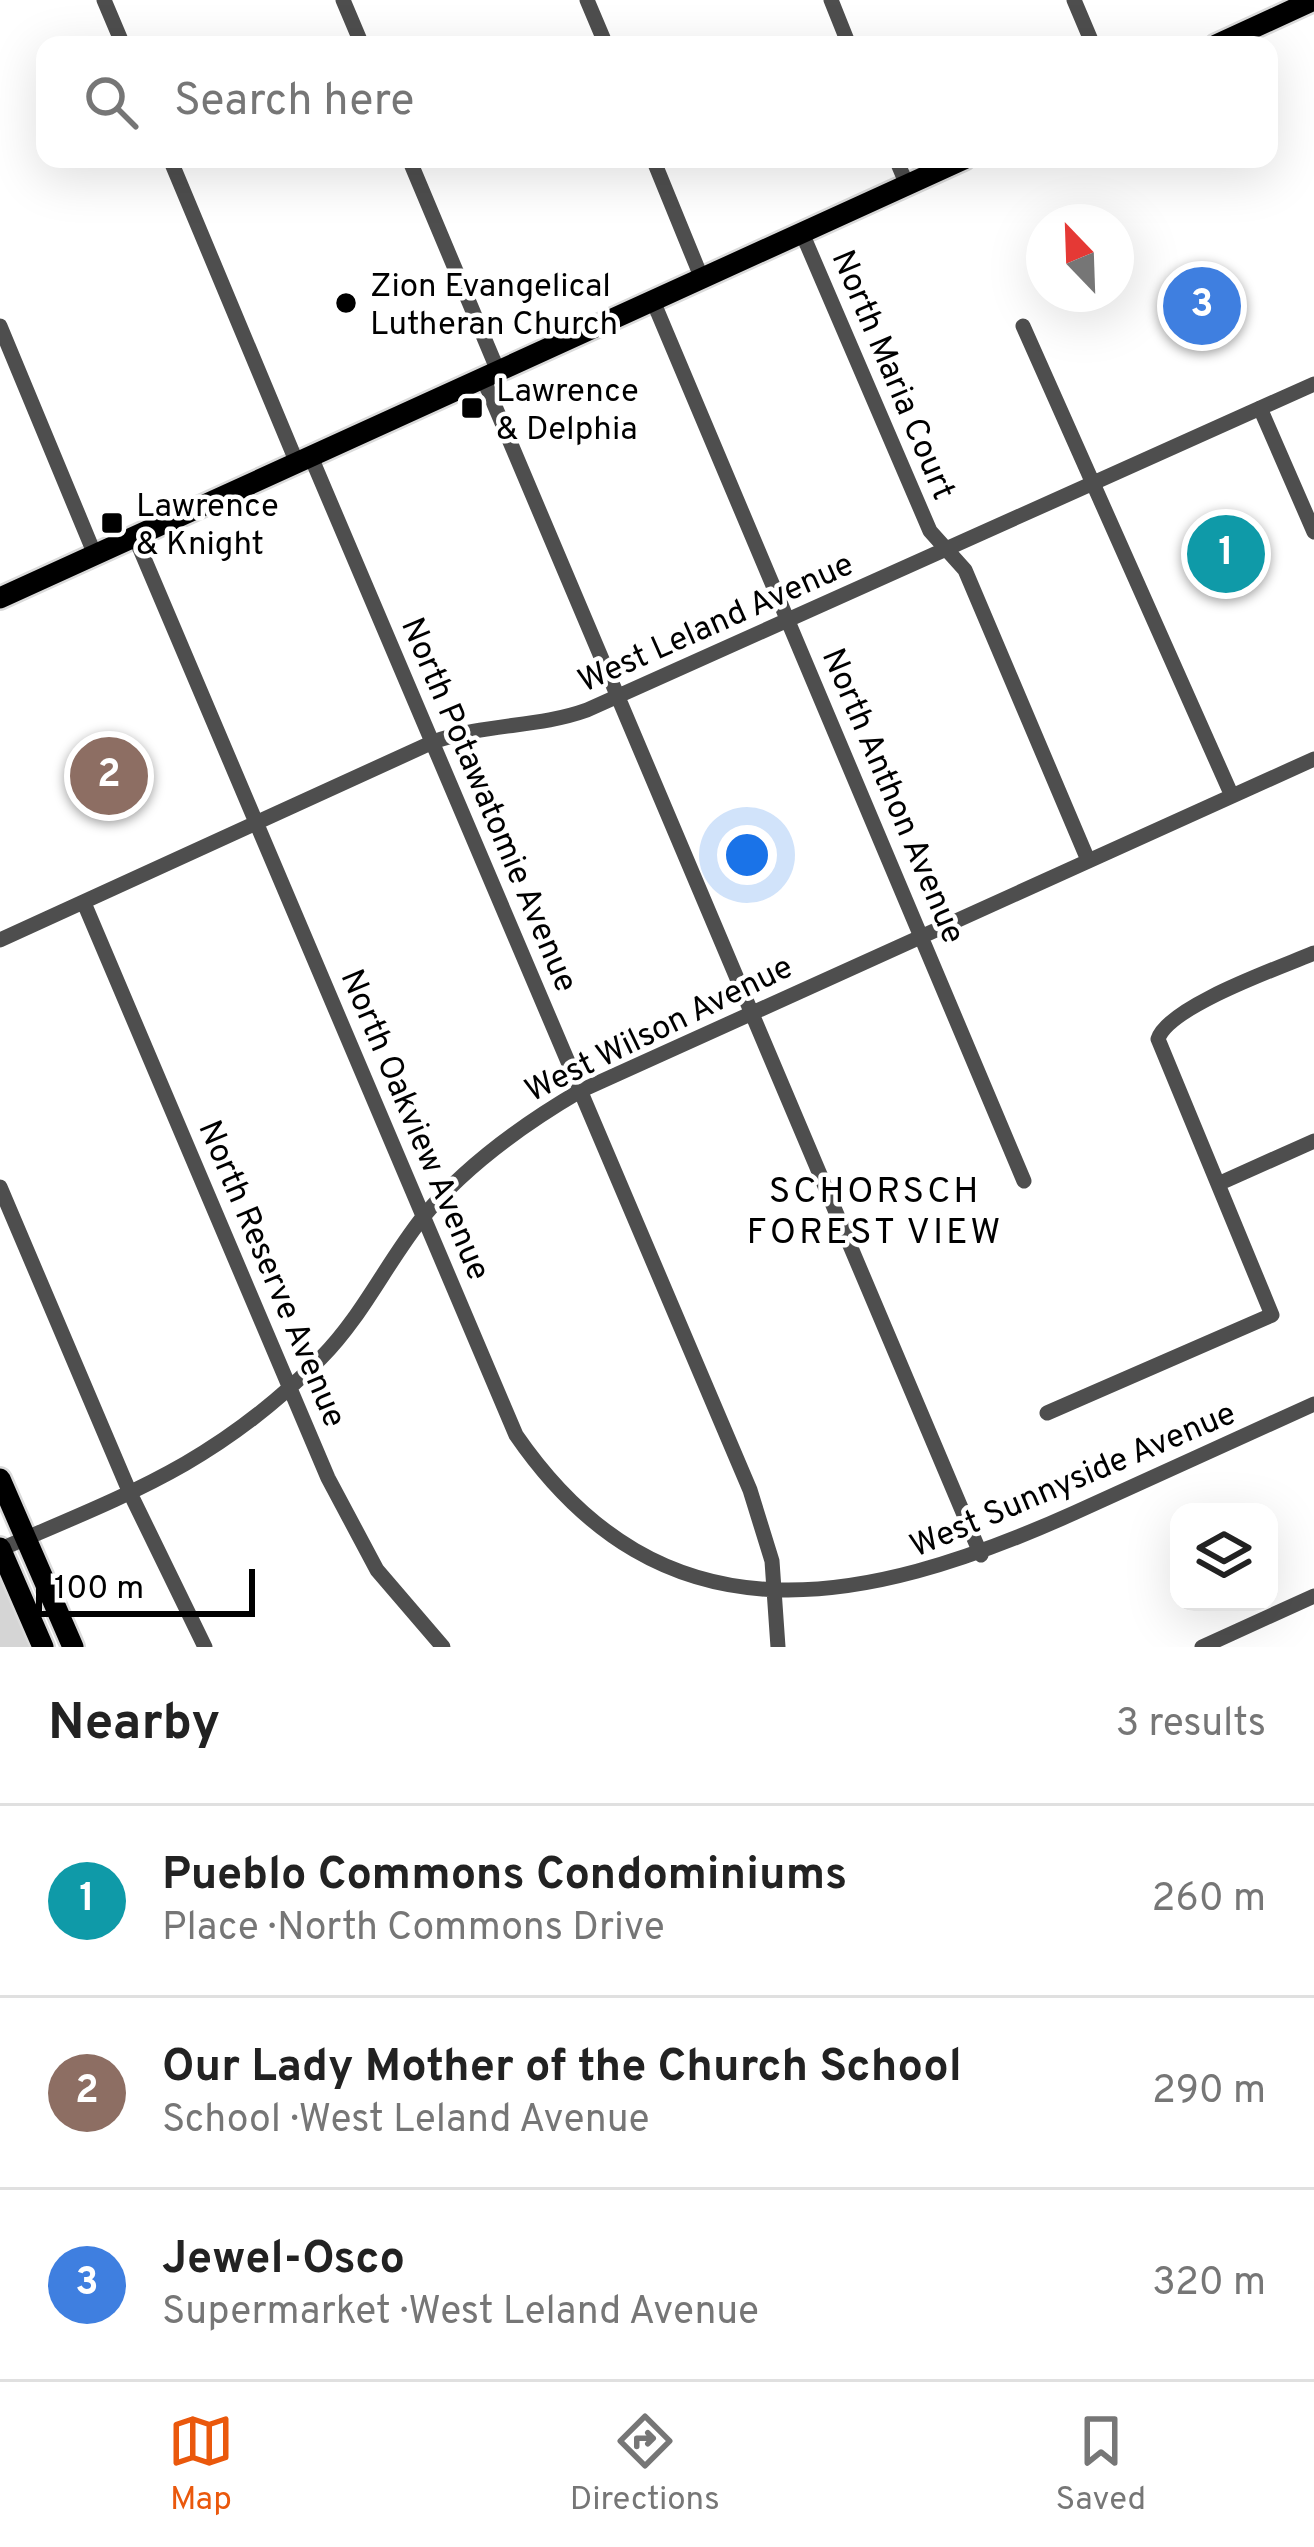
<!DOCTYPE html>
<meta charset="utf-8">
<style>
body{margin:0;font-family:Overpass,sans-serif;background:#f6f6f6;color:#222}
.controls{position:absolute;right:36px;bottom:36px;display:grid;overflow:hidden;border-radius:24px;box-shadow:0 12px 48px #0002}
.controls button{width:108px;height:108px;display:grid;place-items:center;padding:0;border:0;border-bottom:3px solid #e0e0e0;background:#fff;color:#222;font:60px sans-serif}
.compass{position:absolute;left:1026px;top:204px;width:108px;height:108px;border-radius:50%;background:#fff;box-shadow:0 12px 48px #0002;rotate:337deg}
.scale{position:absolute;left:36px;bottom:30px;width:219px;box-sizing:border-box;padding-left:12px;border:6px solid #000;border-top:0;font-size:33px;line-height:42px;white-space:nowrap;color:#000;-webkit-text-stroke:9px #fff;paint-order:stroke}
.you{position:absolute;left:747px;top:855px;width:42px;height:42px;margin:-30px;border:9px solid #fff;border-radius:50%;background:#1a73e8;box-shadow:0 0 0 18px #1a73e833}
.badge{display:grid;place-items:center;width:78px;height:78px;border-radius:50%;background:#ea580c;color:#fff;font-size:39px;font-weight:700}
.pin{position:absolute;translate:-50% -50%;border:6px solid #fff;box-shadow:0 3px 12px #0006}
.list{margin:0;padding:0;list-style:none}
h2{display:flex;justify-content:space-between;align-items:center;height:156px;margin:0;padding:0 48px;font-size:51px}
h2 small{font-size:39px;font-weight:400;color:#767676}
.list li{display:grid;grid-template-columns:78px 1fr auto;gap:36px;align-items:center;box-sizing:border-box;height:192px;padding:0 48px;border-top:3px solid #e0e0e0}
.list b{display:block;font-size:45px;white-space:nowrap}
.list p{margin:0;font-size:39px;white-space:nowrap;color:#767676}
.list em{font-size:39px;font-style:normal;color:#767676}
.icon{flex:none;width:66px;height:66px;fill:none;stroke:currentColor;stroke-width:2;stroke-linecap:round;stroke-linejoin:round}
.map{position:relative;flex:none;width:1314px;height:1647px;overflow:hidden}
.search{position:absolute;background:#fff;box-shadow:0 12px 48px #0002;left:36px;right:36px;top:36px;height:132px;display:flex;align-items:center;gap:30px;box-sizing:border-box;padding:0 42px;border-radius:24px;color:#767676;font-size:45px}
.sheet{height:732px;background:#fff}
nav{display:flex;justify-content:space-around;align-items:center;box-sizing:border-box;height:168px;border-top:3px solid #e0e0e0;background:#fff;font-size:33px;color:#767676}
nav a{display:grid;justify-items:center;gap:6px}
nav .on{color:#ea580c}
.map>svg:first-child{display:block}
</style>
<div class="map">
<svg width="1314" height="1647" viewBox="0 0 1314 1647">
<rect width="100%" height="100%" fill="#fff"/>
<path fill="#d5d5d5" d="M0,1572L32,1647H0Z"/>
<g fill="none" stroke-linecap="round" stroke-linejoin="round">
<g stroke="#dbdbdb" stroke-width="26">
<path id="major" d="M1216,45L1314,0
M0,598L964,159
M0,1479L73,1647
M0,1548L43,1647"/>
</g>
<path stroke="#4e4e4e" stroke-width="15" d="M104,0L123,45
M343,0L362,45
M587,0L606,45
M831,0L849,45
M1074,0L1093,45
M170,159L297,463
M409,159L498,371
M653,159L702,279
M896,159L907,185
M802,233L930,531L965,570L1088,860
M653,301L1024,1181
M0,326L95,555
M1023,326L1232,796
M483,378L981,1555
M1260,408L1314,532
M311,457L750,1490L772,1561L778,1647
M135,537L516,1435C662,1647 860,1609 1074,1513C1154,1477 1234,1440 1314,1404
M84,903L328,1478L377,1570L443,1647
M0,940L433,742C486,723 537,728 587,710L1314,384
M1218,1184L1314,1141
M0,1187L130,1493L205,1647
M1047,1413L1272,1315L1158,1039C1169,1006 1279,968 1314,953
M1,1549C131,1493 218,1462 321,1358C362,1317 387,1262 423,1217C466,1165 522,1125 580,1091L1314,759
M1202,1647L1314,1596"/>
<use href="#major" stroke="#000" stroke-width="21"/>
</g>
<g fill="#000" stroke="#fff" stroke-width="4.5">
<circle cx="346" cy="303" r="12"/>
<rect x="460" y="396" width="24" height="24" rx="6"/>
<rect x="100" y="511" width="24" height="24" rx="6"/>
</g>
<g text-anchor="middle" stroke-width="9" stroke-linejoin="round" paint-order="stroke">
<g font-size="33" fill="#000" stroke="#fff" text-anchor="start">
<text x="370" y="296">Zion Evangelical<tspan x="370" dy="38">Lutheran Church</tspan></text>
<text x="496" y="401">Lawrence<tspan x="496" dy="38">&amp; Delphia</tspan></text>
<text x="136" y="516">Lawrence<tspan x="136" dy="38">&amp; Knight</tspan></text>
</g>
<g font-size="33" fill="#000" stroke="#fff">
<text transform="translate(895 374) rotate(67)" y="12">North Maria Court</text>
<text transform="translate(715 621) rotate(-24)" y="12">West Leland Avenue</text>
<text transform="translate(895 795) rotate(67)" y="12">North Anthon Avenue</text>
<text transform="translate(491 804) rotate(67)" y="12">North Potawatomie Avenue</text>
<text transform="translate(658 1027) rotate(-26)" y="12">West Wilson Avenue</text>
<text transform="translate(417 1124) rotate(67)" y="12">North Oakview Avenue</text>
<text transform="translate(274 1273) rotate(67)" y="12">North Reserve Avenue</text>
<text transform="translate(1072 1478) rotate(-23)" y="12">West Sunnyside Avenue</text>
</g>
<g font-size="36" letter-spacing="3" fill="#000" stroke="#fff">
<text x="875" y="1202">SCHORSCH<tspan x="875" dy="41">FOREST VIEW</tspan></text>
</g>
</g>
</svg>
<div class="controls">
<button><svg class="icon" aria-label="layers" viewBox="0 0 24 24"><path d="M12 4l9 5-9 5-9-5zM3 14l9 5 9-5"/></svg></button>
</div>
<svg class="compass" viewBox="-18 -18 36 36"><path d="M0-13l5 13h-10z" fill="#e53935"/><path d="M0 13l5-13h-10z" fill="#767676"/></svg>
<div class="scale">100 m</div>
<div class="you"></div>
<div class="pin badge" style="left:1226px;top:554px;background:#0f9aa8">1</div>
<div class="pin badge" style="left:109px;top:776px;background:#8d6e63">2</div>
<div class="pin badge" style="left:1202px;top:306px;background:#3f7fe0">3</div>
<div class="search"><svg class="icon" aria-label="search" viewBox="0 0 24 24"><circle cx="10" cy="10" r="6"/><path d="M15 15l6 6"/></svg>Search here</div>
</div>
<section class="sheet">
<h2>Nearby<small>3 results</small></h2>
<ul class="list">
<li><span class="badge" style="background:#0f9aa8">1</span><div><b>Pueblo Commons Condominiums</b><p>Place · North Commons Drive</p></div><em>260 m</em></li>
<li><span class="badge" style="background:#8d6e63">2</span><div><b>Our Lady Mother of the Church School</b><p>School · West Leland Avenue</p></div><em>290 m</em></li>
<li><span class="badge" style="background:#3f7fe0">3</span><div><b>Jewel-Osco</b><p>Supermarket · West Leland Avenue</p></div><em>320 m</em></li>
</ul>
</section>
<nav>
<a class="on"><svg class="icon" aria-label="map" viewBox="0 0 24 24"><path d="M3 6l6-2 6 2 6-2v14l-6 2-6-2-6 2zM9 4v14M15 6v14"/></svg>Map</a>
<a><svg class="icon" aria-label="directions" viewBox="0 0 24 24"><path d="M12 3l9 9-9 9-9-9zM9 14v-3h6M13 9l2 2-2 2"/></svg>Directions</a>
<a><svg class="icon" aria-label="saved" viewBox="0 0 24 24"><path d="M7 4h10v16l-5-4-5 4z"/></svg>Saved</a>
</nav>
